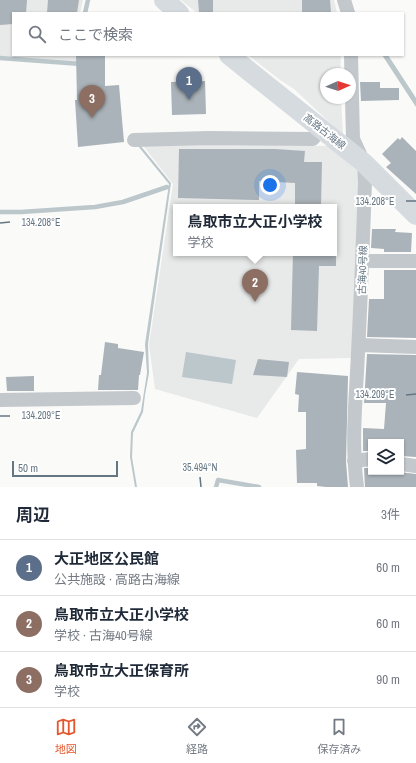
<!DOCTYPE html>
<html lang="ja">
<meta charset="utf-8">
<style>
body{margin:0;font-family:"Archivo Narrow","Noto Sans JP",sans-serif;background:#f6f6f7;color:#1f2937}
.controls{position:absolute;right:12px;bottom:12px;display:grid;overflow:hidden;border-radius:0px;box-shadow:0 1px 3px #0004}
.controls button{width:36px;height:36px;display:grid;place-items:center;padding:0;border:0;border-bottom:1px solid #e0e1e3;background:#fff;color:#1f2937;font:20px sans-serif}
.compass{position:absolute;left:320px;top:68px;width:36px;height:36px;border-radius:50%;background:#fff;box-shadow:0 1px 3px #0004;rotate:87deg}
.scale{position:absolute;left:12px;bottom:10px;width:106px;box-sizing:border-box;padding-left:4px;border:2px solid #657683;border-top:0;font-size:11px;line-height:14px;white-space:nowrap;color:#657683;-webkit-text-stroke:3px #fff;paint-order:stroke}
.you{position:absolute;left:270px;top:185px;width:14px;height:14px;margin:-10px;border:3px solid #fff;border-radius:50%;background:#1a73e8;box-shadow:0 0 0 6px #1a73e833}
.badge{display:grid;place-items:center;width:26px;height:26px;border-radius:50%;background:#e4572e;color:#fff;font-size:13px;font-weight:700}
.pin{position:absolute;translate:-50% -33px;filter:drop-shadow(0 1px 2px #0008)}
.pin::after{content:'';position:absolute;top:21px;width:14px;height:12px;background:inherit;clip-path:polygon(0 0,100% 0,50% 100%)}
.popup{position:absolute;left:173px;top:204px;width:164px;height:52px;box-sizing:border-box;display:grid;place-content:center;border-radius:0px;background:#fff;filter:drop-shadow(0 1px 3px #0005);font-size:13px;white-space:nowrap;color:#747a83}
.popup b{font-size:15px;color:#1f2937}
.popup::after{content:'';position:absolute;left:50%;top:100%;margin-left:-8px;border:8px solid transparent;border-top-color:#fff}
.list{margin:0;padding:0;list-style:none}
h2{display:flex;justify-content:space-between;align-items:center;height:52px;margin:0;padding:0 16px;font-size:17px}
h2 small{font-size:13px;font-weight:400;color:#747a83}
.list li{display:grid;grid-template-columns:26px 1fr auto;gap:12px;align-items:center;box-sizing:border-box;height:56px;padding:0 16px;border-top:1px solid #e0e1e3}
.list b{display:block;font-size:15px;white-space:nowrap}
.list p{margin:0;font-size:13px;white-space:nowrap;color:#747a83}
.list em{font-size:13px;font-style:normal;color:#747a83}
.icon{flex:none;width:22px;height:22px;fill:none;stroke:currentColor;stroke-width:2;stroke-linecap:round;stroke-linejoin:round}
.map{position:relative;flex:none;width:416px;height:487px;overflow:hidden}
.search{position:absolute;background:#fff;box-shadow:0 1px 3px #0004;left:12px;right:12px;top:12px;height:44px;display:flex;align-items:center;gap:10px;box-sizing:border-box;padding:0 14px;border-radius:0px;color:#747a83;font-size:15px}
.sheet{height:220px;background:#fff}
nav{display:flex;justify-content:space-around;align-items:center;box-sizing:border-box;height:56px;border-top:1px solid #e0e1e3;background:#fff;font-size:11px;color:#747a83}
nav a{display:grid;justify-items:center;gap:2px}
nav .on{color:#e4572e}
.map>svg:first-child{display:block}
</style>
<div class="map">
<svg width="416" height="487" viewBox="0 0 416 487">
<rect width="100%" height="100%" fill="#fafaf8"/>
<path fill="#e8e9e9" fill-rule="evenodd" d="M0,0H83L80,13H13V55H80V63L0,56Z
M181,0H334L337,13H197Z
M248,55H341L340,74H326V98H341L343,135L294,89L280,80Z
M141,143L329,146L361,174L353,358L299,359L257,418L155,389L149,345L173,184ZM176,207H334V253H176Z"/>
<path fill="#bbc7cb" d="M382,55H388L416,98V107Z
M140,145L171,183L148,344L149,373L145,395L143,412L133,433L132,457L137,487H135L130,457L131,432L141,411L147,373L145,344L169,184L138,146Z
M186,352L236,360L232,384L182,377Z"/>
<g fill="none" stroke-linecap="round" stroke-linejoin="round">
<path stroke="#bbc7cb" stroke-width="4.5" d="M85,13L88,0
M0,58L81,64L82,55
M0,212H21L95,207L123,202L167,187
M216,487L218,480L259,487"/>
</g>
<path fill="#aab3b9" d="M0,0H27L26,13H13V24L0,25Z
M48,0H79L77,13H47Z
M198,0H213V12H199Z
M302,0H330L331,13H302Z
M76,55H105V86L119,85L124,142L78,147L75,100H77Z
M205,81L206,114L172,115L171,82Z
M360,82H380V88H399V100L361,101Z
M402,137L416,151V194L386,167L391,163L382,154L398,138L400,140Z
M179,149H275L305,151L304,162H322L321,207H295V183L259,181V200L178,198Z
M372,229H396L395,232L412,233L411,252H384V249L371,248Z
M293,253H336V266H319L317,331L291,330Z
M384,270H416V338L367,337L369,299H384Z
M105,342L118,344V348L144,352L140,375H139L138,390H98L99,375H101Z
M367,354L416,355V457L401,456V442H395V441L371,442V451H363V428L384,429L386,403H364Z
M258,359L289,362L287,377L253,375Z
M297,372L348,376L346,462L348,487H326L317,486V483H297L296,450L306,449V412H298L299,395L295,394Z
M34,376V391H7L6,377Z
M364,468H371V472H399L416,474V487H365Z"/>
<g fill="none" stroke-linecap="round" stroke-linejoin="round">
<path stroke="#c3c8cc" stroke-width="14" d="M344,0L348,13
M351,55L353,139L364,163L365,182C363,239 361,296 358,353C356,398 351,442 357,487
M134,140L209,138L313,139L321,128
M362,261H416
M359,345L416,347
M0,400L134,398
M354,461L371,459
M401,464L416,466"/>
<path stroke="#d6dbdf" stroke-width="20" d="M164,0L179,13
M229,55L364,163L416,215"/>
</g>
<path fill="none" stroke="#657683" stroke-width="1.5" d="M406,201H416M0,223L10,222M406,395L416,394M0,416H10M200,477L201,487"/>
<g text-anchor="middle" stroke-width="4" stroke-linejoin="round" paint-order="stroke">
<g font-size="10" fill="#657683" stroke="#fff">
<text transform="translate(325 131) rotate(38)" y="4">高路古海線</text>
<text transform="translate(362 270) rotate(-88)" y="4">古海40号線</text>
</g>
</g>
<g font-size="10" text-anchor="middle" fill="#657683" stroke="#fff" stroke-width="4" stroke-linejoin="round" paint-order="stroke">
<text x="375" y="205">134.208°E</text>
<text x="41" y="226">134.208°E</text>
<text x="375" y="398">134.209°E</text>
<text x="41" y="419">134.209°E</text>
<text x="200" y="471">35.494°N</text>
</g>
</svg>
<div class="controls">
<button><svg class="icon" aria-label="layers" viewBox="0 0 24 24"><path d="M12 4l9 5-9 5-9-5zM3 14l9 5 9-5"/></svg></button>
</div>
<svg class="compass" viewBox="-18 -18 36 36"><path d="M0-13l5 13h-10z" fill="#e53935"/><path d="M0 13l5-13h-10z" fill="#747a83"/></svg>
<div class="scale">50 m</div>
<div class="you"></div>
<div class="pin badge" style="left:189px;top:100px;background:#5c6f8a">1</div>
<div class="pin badge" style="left:255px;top:302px;background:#8d6e63">2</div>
<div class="popup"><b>鳥取市立大正小学校</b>学校</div>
<div class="pin badge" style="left:92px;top:118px;background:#8d6e63">3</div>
<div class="search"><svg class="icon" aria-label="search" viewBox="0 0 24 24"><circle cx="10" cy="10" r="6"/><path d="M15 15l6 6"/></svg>ここで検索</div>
</div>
<section class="sheet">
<h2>周辺<small>3件</small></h2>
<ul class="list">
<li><span class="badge" style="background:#5c6f8a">1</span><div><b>大正地区公民館</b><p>公共施設 · 高路古海線</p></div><em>60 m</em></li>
<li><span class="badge" style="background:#8d6e63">2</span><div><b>鳥取市立大正小学校</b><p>学校 · 古海40号線</p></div><em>60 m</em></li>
<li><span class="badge" style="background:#8d6e63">3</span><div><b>鳥取市立大正保育所</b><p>学校</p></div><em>90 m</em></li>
</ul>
</section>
<nav>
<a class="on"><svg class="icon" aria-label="map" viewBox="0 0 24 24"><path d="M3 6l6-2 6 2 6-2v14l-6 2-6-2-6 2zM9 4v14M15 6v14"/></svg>地図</a>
<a><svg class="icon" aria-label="directions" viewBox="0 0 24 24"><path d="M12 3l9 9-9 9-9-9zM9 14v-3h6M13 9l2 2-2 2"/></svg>経路</a>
<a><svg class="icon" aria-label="saved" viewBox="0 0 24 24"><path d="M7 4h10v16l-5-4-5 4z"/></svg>保存済み</a>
</nav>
